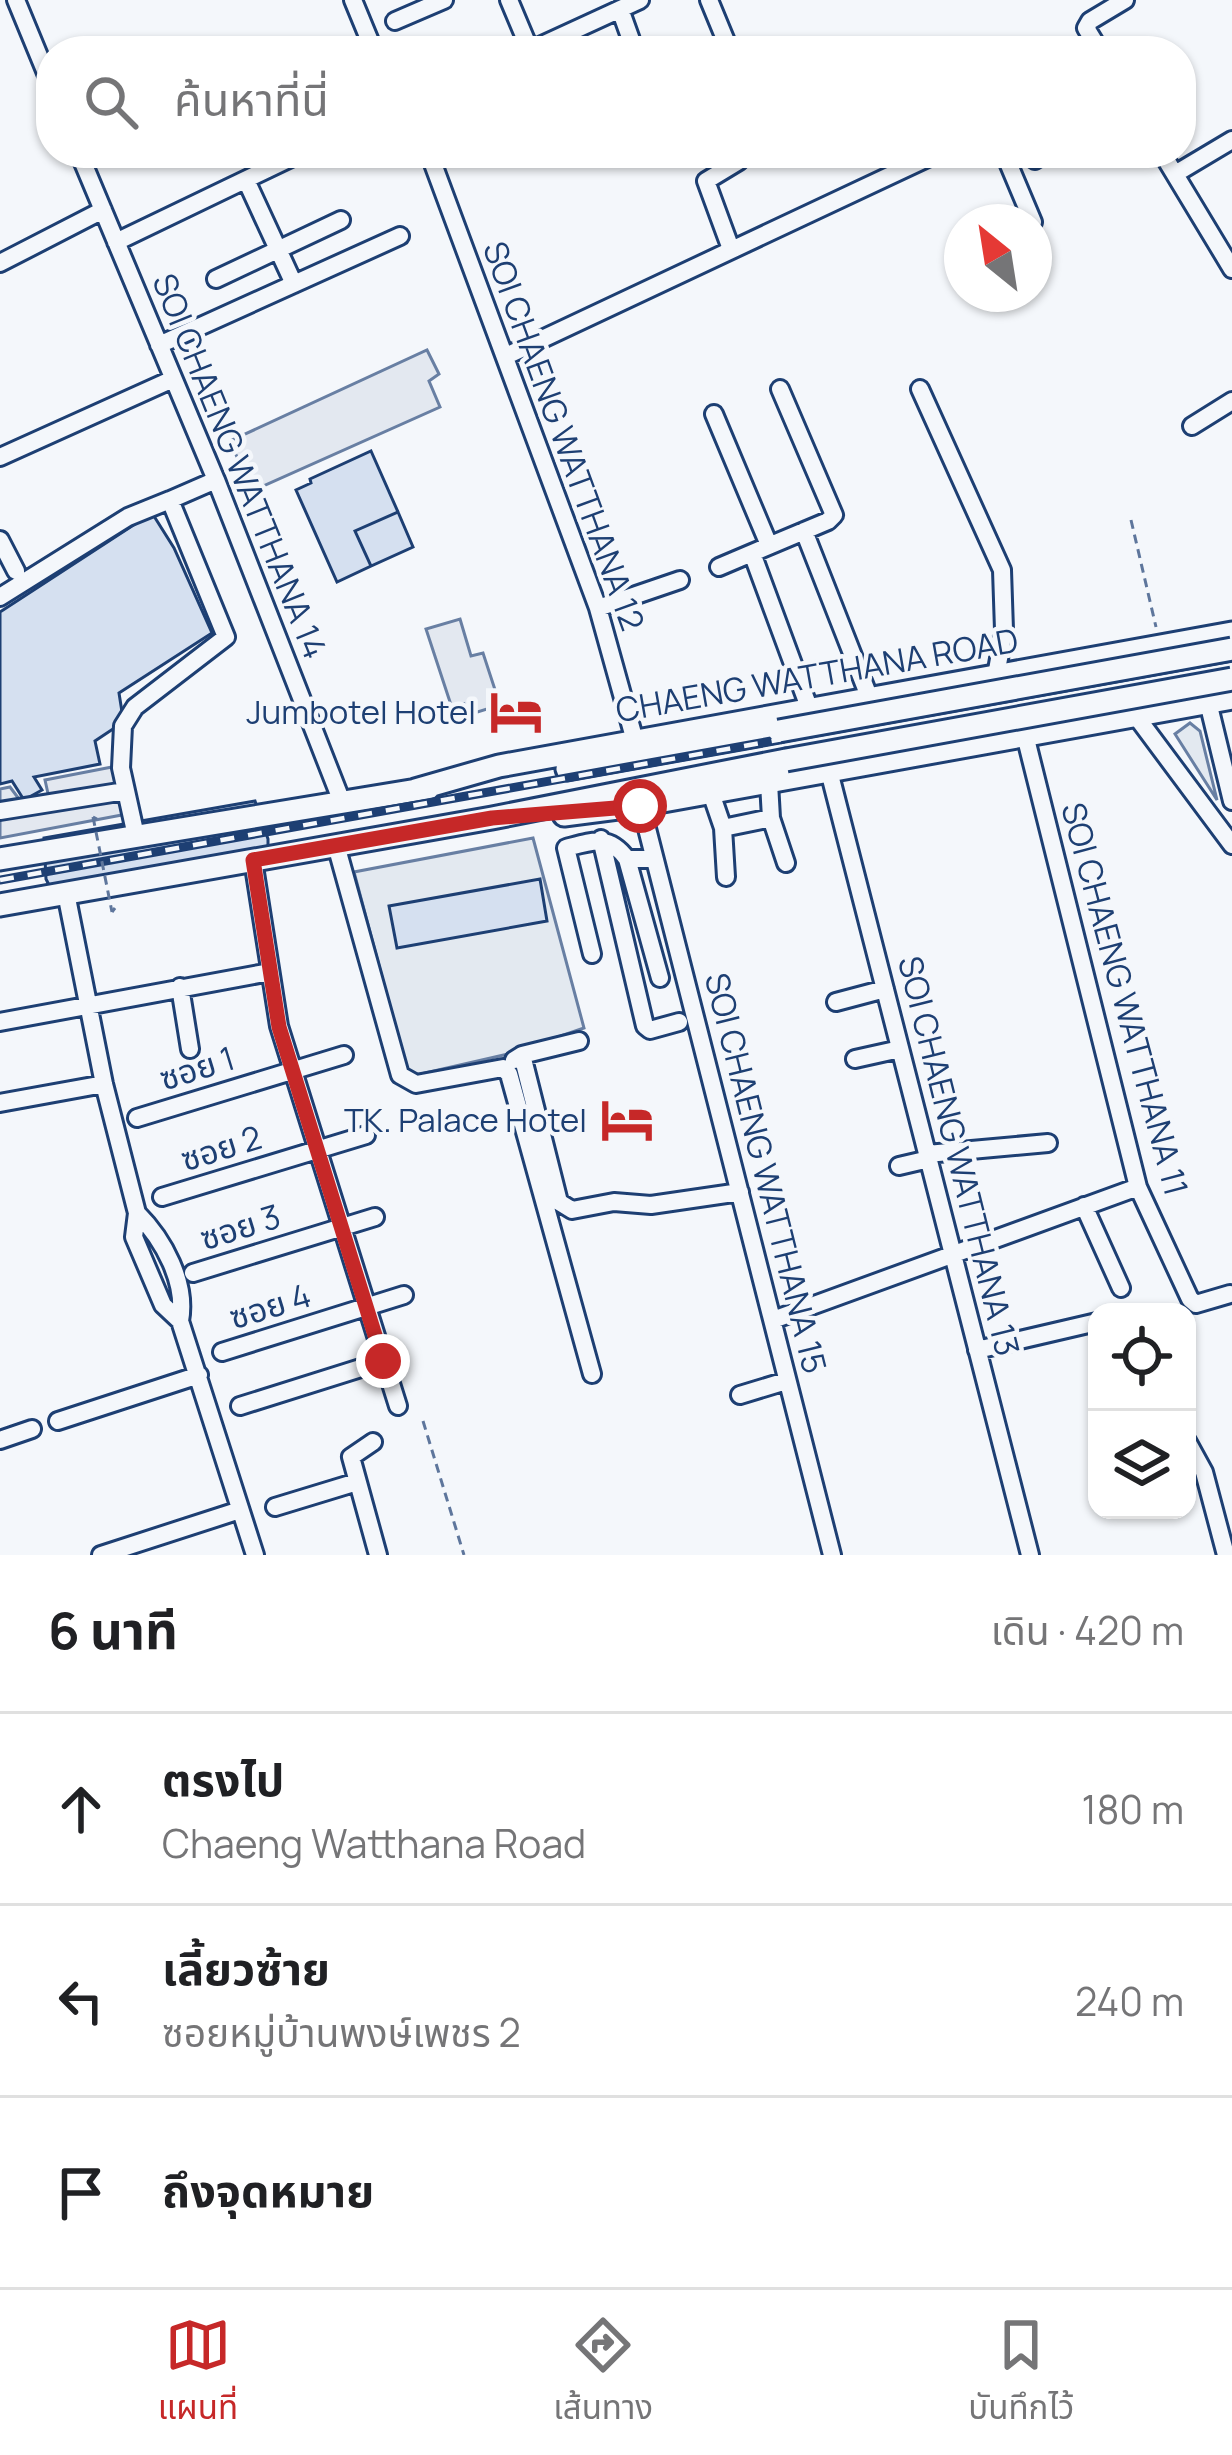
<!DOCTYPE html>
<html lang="th">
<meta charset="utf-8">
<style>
body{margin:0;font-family:Manrope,"Noto Sans Thai",sans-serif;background:#f6f6f6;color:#202124}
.controls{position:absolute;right:36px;bottom:36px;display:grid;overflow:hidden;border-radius:24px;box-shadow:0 3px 9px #0004}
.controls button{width:108px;height:108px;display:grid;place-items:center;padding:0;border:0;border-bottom:3px solid #e0e0e0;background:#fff;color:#202124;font:60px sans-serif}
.compass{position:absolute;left:944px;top:204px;width:108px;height:108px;border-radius:50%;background:#fff;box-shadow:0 3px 9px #0004;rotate:330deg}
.stop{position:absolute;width:36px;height:36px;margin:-27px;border:9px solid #c62828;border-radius:50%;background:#fff}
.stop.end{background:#c62828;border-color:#fff;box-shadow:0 3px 12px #0008}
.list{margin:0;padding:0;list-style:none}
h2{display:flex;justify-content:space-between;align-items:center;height:156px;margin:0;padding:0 48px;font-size:51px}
h2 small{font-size:39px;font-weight:400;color:#757577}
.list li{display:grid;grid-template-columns:78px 1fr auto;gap:36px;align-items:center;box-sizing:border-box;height:192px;padding:0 48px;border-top:3px solid #e0e0e0}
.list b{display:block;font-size:45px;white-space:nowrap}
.list p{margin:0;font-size:39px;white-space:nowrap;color:#757577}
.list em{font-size:39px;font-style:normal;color:#757577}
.icon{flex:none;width:66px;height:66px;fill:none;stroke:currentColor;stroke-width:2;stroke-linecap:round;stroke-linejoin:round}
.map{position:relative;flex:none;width:1232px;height:1555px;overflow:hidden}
.search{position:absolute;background:#fff;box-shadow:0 3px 9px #0004;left:36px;right:36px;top:36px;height:132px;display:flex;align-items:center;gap:30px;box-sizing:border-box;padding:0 42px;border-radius:48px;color:#757577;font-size:45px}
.sheet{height:732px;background:#fff}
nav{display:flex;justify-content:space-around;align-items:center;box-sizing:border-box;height:168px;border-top:3px solid #e0e0e0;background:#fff;font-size:33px;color:#757577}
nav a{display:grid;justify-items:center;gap:6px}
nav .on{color:#c62828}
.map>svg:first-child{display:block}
</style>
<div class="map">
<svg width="1232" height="1555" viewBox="0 0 1232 1555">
<rect width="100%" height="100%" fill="#f4f7fb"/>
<path fill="#e3e9f0" stroke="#687fa3" stroke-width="3" d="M1190,723L1200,731L1217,800L1175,734Z
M533,838L584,1028L508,1054L412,1076L406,1067L354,872Z"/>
<path fill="#e3e8f0" stroke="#687fa3" stroke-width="3" d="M427,350L439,374L429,381L440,407L252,491L230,441Z
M460,619L471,656L483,653L500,705L468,715L464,704L452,708L426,629Z
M117,766L127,814L0,838V789L10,787L22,803L49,798L45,780Z"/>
<path fill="#d5e0f0" stroke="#1d3f73" stroke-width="3" d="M371,451L398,512L355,531L371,566L337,582L296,490L311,483L310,479Z
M398,512L413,547L371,566L355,531Z
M152,513L174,548L212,633L119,693L122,712L113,729L95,741L100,764L34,777L42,790L24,800L12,781L0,784V612Z
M255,801L268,839V864L56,899L46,879L44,838Z
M540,879L547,921L397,948L389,906Z"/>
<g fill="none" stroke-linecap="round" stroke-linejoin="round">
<g stroke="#1d3f73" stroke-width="22">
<path id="minor" d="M16,0L51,85
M353,0L374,51
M509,0L530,50
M709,0L730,51
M620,9L635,51
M395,21L444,0
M529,51L640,0
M1100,51L1086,28L1090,21L1125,0
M79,153L216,480L342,802
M429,153L598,608L635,741
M1004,153L1033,222
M1032,153L1035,160
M1162,153L1232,269
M1175,174L1232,140
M246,180L294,284
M116,242L301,153
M731,249L706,181L739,161
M0,263L103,210
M216,279L341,220
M159,345L400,236
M506,356L938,153
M780,389L834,515L828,521L752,553L810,710
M920,389L1002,570L1004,630L996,676
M714,414L769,545
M1192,426L1232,401
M0,457L173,379
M170,500L216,480
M804,531L870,699
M0,540L16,571
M719,567L752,553
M0,597L128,517L170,500L226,637L135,707L123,726L121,768L136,836
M598,608L680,580
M1208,702L1232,801
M1136,716L1232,845
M1025,735L1138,1187L1190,1299L1196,1304L1230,1294
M829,771L1030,1555
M769,783L771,818L786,863
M711,793L723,828
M641,805L832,1555
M0,811L125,791
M601,839L645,1026L650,1030L679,1022
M336,845L400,1075L416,1084L503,1068L509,1074L592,1374
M627,859L660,978
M253,860L279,1026L398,1406
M726,877L723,828L771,818
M66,893L104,1084L137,1213L134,1237L163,1305L180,1321
M592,954L566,848C592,841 609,834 627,859H654
M180,987L190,1049
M836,1002L885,989
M0,1022L270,972
M522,1055L559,1202L572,1210L614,1202L651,1205L740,1192
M855,1059L900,1049
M514,1060L522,1055L579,1041
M0,1103L104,1084
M137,1118L344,1055
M927,1154L1048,1143
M899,1166L929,1159
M162,1197L366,1135
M1084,1206L1121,1288
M137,1213C164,1240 187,1283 180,1321L255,1555
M193,1273L375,1217
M773,1320L1138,1187
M977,1350L1097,1322
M222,1352L404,1295
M740,1395L786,1381
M240,1406L383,1361
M58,1421L199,1375
M0,1440L32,1429
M1187,1441L1204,1472L1226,1555
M373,1442L351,1457L378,1555
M275,1507L357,1482
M101,1555L240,1510"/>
</g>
<g stroke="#1d3f73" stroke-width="27">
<path id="major" d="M567,769L779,731
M415,790L499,766L1232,633
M564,815L641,805L1232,698
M0,859L429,788
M0,905L492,818L786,760"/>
</g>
<path stroke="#5e769c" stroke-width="3" stroke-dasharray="9 6" stroke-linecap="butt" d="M1131,520L1156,627
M93,817L97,819
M112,912L115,908
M423,1421L464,1555"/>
<use href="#minor" stroke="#f4f7fb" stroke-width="16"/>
<use href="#major" stroke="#f4f7fb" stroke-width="21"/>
<g stroke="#1d3f73" stroke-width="9">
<path id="rail" d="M0,880L1232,658"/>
</g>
<use href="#rail" stroke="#f4f7fb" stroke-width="4.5" stroke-dasharray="14" stroke-linecap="butt"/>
<g stroke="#1d3f73" stroke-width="27" stroke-linecap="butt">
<path id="major-bridge" d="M779,731L1232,649
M786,760L1232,679"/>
</g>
<path stroke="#5e769c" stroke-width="3" stroke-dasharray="9 6" stroke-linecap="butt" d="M93,817L112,912"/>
<use href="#major-bridge" stroke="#f4f7fb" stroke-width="21"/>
</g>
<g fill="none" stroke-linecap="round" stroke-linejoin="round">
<path stroke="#c62828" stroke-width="15" d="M383,1361L279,1027L253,860L492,818L640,806"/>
</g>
<defs>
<g id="hotel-bare" transform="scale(4.14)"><path d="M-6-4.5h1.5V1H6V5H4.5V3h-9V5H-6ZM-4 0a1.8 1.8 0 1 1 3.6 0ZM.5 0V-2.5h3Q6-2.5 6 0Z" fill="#c62828" stroke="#f4f7fb" stroke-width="2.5" paint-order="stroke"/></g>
</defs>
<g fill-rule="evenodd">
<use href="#hotel-bare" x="516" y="712"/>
<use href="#hotel-bare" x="627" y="1120"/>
</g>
<g text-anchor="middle" stroke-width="9" stroke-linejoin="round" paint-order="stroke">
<g font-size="33" fill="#1d3f73" stroke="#f4f7fb">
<text transform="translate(564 436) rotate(70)" y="12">SOI CHAENG WATTHANA 12</text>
<text transform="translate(240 466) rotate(68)" y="12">SOI CHAENG WATTHANA 14</text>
<text transform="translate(817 675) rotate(-10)" y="12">CHAENG WATTHANA ROAD</text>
<text transform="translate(1125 999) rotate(75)" y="12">SOI CHAENG WATTHANA 11</text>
<text transform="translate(197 1068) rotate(-17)" y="12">ซอย 1</text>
<text transform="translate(221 1148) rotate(-17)" y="12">ซอย 2</text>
<text transform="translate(959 1156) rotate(76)" y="12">SOI CHAENG WATTHANA 13</text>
<text transform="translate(766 1173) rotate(76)" y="12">SOI CHAENG WATTHANA 15</text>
<text transform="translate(240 1227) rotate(-17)" y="12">ซอย 3</text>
<text transform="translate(270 1306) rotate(-17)" y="12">ซอย 4</text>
</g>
<g font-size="33" fill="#1d3f73" stroke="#f4f7fb" text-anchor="end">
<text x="476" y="724">Jumbotel Hotel</text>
<text x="587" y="1132">TK. Palace Hotel</text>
</g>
</g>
</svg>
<div class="controls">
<button><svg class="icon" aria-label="locate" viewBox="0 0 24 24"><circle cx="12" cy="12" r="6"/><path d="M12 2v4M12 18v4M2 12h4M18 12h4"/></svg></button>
<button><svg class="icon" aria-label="layers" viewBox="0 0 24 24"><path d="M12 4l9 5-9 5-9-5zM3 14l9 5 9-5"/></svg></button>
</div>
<svg class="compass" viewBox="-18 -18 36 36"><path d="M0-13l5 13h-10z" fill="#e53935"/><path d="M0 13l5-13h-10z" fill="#757577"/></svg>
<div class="stop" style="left:640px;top:806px"></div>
<div class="stop end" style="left:383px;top:1361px"></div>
<div class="search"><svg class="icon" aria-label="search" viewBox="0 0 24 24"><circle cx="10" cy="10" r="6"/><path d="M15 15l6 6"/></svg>ค้นหาที่นี่</div>
</div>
<section class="sheet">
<h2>6 นาที<small>เดิน · 420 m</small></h2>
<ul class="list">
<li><svg class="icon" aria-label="ahead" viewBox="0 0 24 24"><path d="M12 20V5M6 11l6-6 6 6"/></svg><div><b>ตรงไป</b><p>Chaeng Watthana Road</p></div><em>180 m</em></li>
<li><svg class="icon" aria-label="left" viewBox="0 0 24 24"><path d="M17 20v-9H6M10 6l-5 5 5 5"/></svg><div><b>เลี้ยวซ้าย</b><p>ซอยหมู่บ้านพงษ์เพชร 2</p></div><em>240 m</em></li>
<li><svg class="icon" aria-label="arrive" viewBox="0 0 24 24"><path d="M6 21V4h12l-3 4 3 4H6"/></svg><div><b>ถึงจุดหมาย</b></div></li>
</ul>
</section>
<nav>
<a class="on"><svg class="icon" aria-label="map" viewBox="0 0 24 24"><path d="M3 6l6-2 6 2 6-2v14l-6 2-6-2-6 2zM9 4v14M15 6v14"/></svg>แผนที่</a>
<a><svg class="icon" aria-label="directions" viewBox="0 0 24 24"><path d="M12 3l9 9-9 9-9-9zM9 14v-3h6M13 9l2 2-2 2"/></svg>เส้นทาง</a>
<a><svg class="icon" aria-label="saved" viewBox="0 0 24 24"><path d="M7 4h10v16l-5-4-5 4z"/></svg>บันทึกไว้</a>
</nav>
